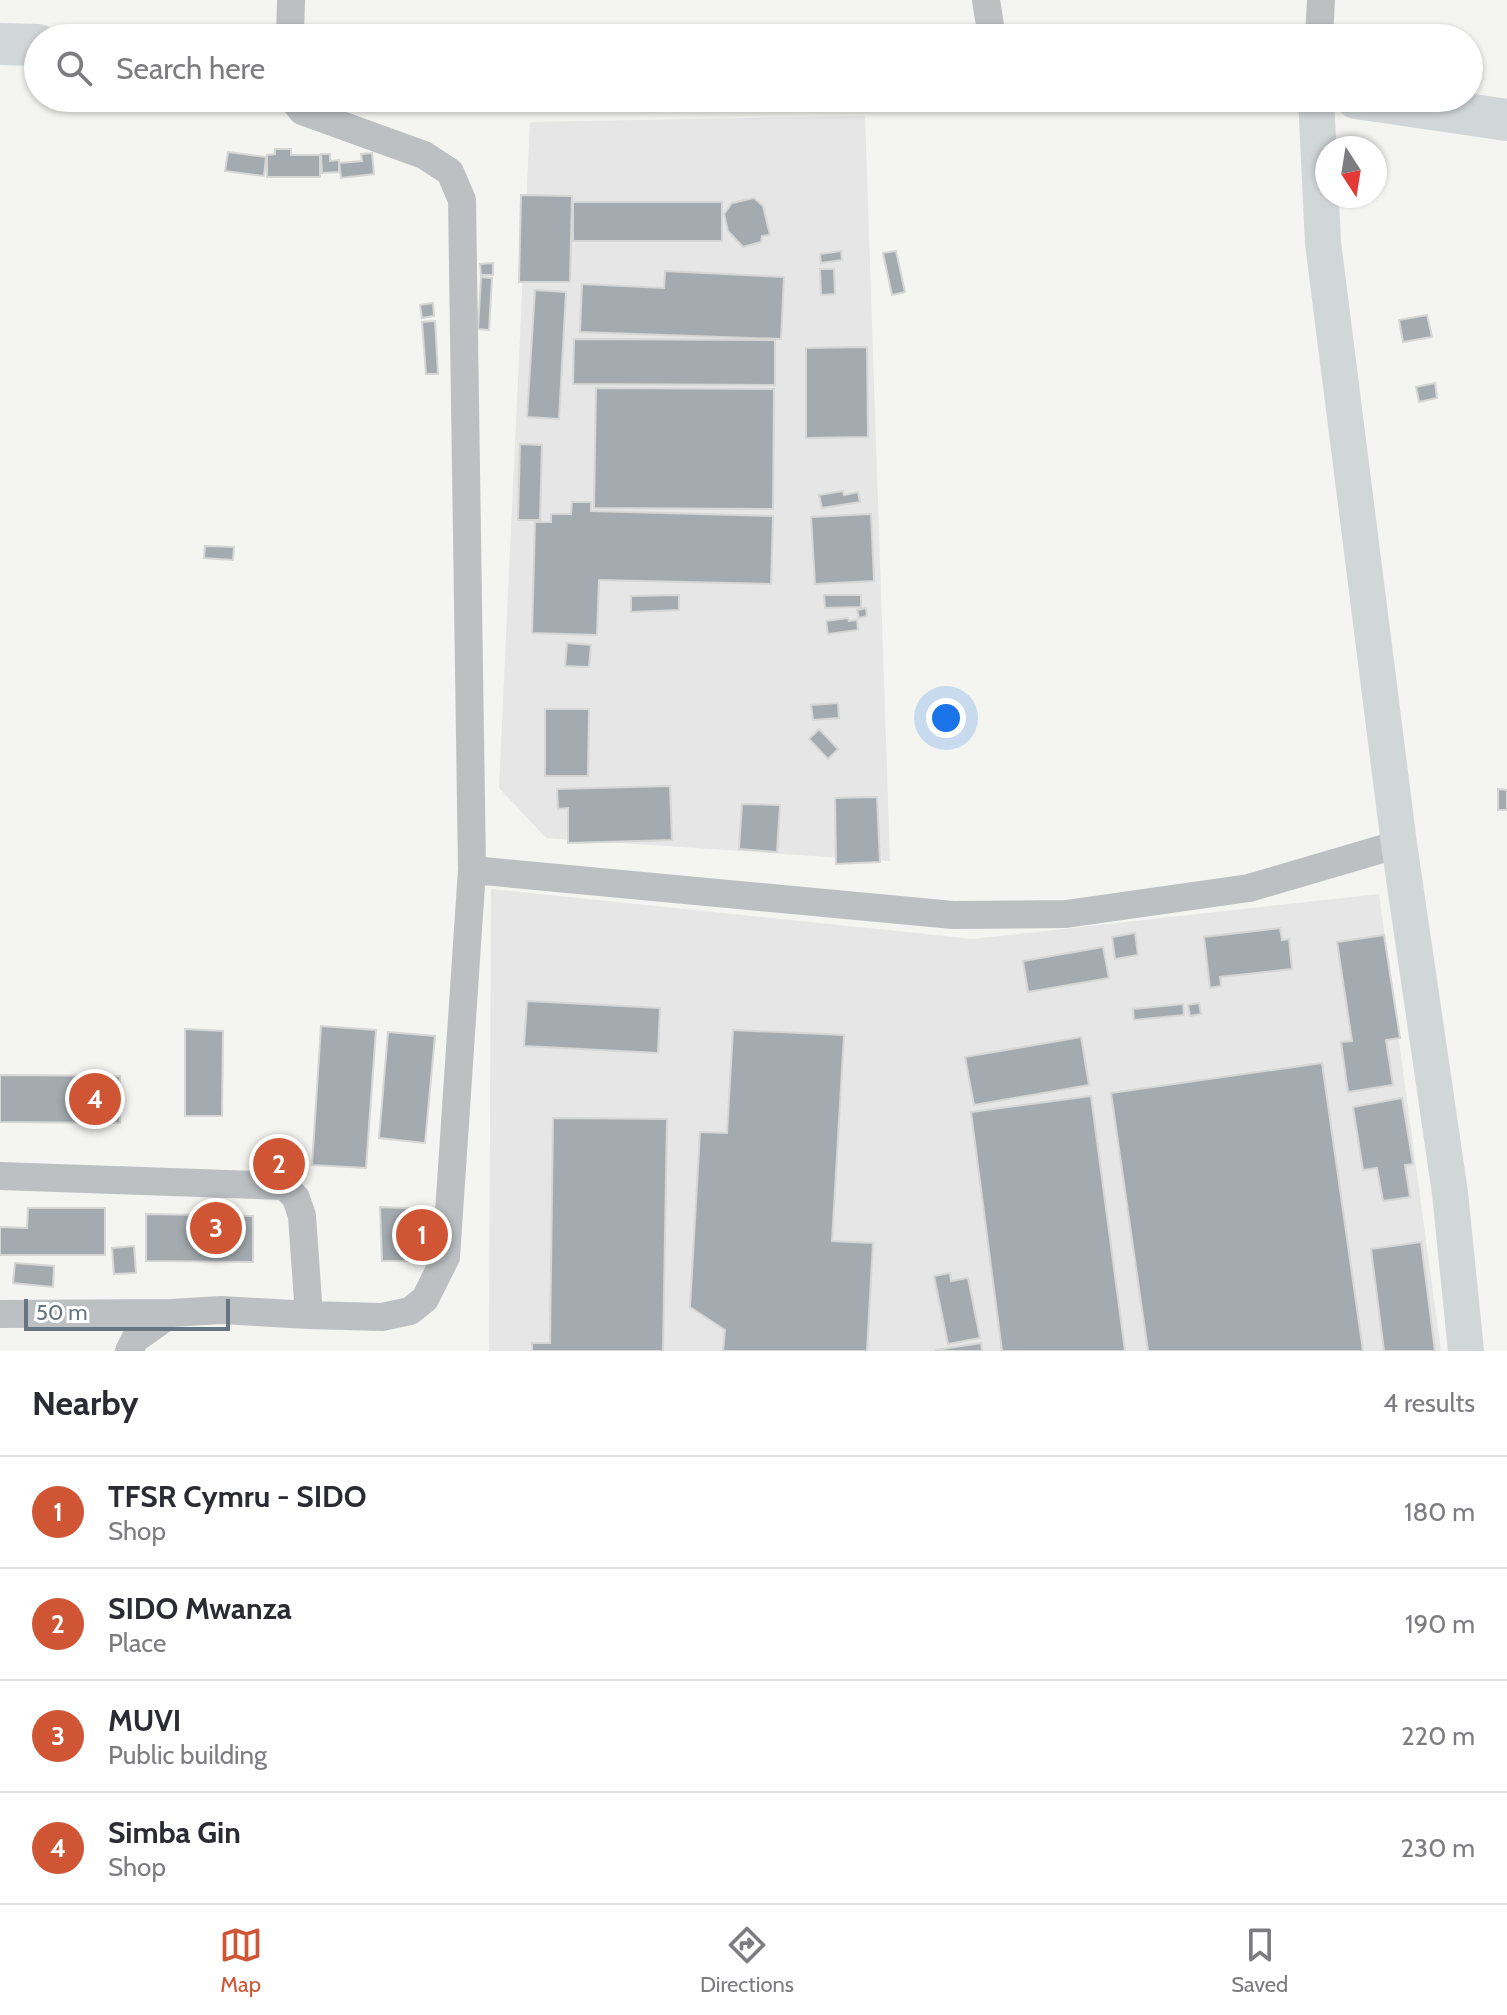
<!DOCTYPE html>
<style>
body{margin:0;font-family:Cabin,sans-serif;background:#f7f7f7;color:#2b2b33}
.compass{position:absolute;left:1315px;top:136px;width:72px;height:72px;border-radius:50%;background:#fff;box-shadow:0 2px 6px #0004;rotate:168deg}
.scale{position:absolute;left:24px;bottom:20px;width:206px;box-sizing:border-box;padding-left:8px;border:4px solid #66757f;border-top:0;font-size:22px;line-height:28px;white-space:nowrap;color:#66757f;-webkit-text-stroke:6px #fff;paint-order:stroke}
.you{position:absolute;left:946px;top:718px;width:28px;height:28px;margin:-20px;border:6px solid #fff;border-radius:50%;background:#1a73e8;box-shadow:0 0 0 12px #1a73e833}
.badge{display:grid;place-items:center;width:52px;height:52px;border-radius:50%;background:#d05535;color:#fff;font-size:26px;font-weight:700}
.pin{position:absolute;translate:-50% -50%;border:4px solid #fff;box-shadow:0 2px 8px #0006}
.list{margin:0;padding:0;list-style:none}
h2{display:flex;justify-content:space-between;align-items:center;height:104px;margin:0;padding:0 32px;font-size:34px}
h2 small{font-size:26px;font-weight:400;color:#7c7c81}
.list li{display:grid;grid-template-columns:52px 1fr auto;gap:24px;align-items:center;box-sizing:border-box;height:112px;padding:0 32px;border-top:2px solid #e1e1e2}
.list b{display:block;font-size:30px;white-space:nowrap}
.list p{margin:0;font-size:26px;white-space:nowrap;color:#7c7c81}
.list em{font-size:26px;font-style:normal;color:#7c7c81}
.icon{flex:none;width:44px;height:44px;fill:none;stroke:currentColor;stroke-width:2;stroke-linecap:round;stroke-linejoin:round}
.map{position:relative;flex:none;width:1507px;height:1351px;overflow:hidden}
.search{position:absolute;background:#fff;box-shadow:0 2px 6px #0004;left:24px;right:24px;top:24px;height:88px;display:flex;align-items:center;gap:20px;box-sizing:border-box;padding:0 28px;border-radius:44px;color:#7c7c81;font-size:30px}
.sheet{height:552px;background:#fff}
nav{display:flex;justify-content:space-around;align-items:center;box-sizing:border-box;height:112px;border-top:2px solid #e1e1e2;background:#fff;font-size:22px;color:#7c7c81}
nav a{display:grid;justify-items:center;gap:4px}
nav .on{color:#d05535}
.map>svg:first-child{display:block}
</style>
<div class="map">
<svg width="1507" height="1351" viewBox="0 0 1507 1351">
<rect width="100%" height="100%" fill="#f4f4f1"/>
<path fill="#e5e6e5" d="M865,116L890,861L546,838L499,788L530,122Z
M491,889L973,939L1379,894L1441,1351H489Z"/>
<path fill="#a4abb0" stroke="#d6d6d4" stroke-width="2" d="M275,149H291V155H320V177H267V155L275,154Z
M228,152L266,157L264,176L225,171Z
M372,153L374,174L341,178L339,163L362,161L361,154Z
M321,154H330V161L339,160V172L322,173Z
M521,195L572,196L570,282H519Z
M754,198L763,206L770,235L762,236L761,242L743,247L728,231L724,214L732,203Z
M573,202H722V241H573Z
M841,251L842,260L821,263L820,254Z
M896,251L905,292L892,295L883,253Z
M493,263V275H481L480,264Z
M820,269H834L835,294L821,295Z
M665,271L784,277L781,339L580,332L582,284L664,288Z
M481,277L492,278L489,330L478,329Z
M535,290L566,292L559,419L527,417Z
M433,303L434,316L422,318L420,305Z
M1427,315L1432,337L1403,342L1399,320Z
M435,321L438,374H426L422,322Z
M574,339L775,340V385L573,384Z
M867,347L868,437L806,438V348Z
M1435,383L1437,398L1419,402L1416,387Z
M596,388L774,389L773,509L594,508Z
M520,444L542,445L540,520H518Z
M843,491L844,495L858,492L860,502L822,508L819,495Z
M572,502H591V511L773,516L771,584L599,580L597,635L532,633L535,522H551V514H571Z
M871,514L874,581L815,584L811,517Z
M205,546L234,547L233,560L204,558Z
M679,595V610L631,612V596Z
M824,595H861V607L825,608Z
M866,608L867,616L859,618L857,610Z
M848,618L849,621L857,620L858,630L828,634L826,621Z
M567,643L591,645L589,667L565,666Z
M838,703L839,718L813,720L811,705Z
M545,709H589L588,776H545Z
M819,729L838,749L828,759L809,739Z
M670,786L672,840L568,843V808L558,809L557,789Z
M1498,789L1507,790V810H1498Z
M877,797L880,862L836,864L835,798Z
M742,804L780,805L777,852L739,849Z
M1280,928L1282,940L1289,939L1292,969L1220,977L1221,986L1210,988L1204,937Z
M1135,933L1138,955L1115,959L1112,937Z
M1384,935L1400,1038L1386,1040L1393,1085L1348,1092L1341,1042L1352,1041L1337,942Z
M1103,947L1109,978L1028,992L1023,961Z
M527,1001L660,1008L658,1053L524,1046Z
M1199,1003L1201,1014L1190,1016L1188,1005Z
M1183,1004L1184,1015L1134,1020L1133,1009Z
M321,1026L376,1030L366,1168L312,1165Z
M185,1029L223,1031L222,1116H185Z
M733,1030L844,1035L832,1241L873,1243L867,1351H723L725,1330L690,1307L700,1132L727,1133Z
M388,1032L435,1036L425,1143L379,1138Z
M1081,1037L1089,1085L974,1105L965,1057Z
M1322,1063L1363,1351H1148L1111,1093Z
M0,1075L120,1076V1123L0,1122Z
M1091,1096L1125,1351H1002L971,1112Z
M1402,1098L1413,1164L1405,1165L1410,1197L1383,1201L1377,1168L1363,1170L1353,1107Z
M553,1118L667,1119L663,1351H532V1343H550Z
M380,1207L429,1209V1261H382Z
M28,1208H105V1255H0V1227L27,1228Z
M146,1214L253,1216V1262L146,1261Z
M1421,1242L1435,1351H1384L1371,1249Z
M134,1246L136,1273L114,1274L112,1248Z
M15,1263L54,1266L53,1287L13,1283Z
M950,1273L951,1281L968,1278L980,1338L948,1344L934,1276Z
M981,1343L982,1351H936V1350Z"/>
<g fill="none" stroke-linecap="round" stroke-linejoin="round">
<path stroke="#bcc0c3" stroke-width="28" d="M986,0L992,38
M290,38L291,0
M1319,38L1321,0
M472,870L953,915L1066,914L1249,888L1399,844
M0,1176L285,1186L296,1198L302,1216L309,1315
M0,1314L172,1313
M129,1351L135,1339L172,1313L221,1310L309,1315L382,1317L410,1311L425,1299L446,1257L472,870L462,200L450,172L424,155L302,111L292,98"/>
<path stroke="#d1d6d9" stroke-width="36" d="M1316,98L1323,243L1399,844L1450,1193L1466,1351"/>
<path stroke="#d1d6d9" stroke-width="42" d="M0,44L38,45
M1356,98L1507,120"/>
</g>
</svg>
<svg class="compass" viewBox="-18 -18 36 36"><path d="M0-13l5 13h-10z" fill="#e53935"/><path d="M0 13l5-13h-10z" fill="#7c7c81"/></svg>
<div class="scale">50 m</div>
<div class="you"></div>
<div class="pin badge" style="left:422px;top:1235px">1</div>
<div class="pin badge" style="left:279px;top:1164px">2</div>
<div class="pin badge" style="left:216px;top:1228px">3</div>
<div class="pin badge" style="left:95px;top:1099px">4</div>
<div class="search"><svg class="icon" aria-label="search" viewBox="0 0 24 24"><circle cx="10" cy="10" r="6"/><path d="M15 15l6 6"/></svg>Search here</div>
</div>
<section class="sheet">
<h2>Nearby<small>4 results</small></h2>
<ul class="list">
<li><span class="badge">1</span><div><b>TFSR Cymru - SIDO</b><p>Shop</p></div><em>180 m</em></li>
<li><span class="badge">2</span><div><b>SIDO Mwanza</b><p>Place</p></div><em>190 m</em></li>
<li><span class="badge">3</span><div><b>MUVI</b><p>Public building</p></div><em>220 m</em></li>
<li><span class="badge">4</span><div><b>Simba Gin</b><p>Shop</p></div><em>230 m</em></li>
</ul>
</section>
<nav>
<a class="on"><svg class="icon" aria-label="map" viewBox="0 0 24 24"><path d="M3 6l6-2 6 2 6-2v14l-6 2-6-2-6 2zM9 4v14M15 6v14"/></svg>Map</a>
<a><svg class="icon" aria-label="directions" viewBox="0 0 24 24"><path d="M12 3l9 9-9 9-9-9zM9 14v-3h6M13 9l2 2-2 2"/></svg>Directions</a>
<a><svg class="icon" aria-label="saved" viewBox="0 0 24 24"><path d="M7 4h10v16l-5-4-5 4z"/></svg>Saved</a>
</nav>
